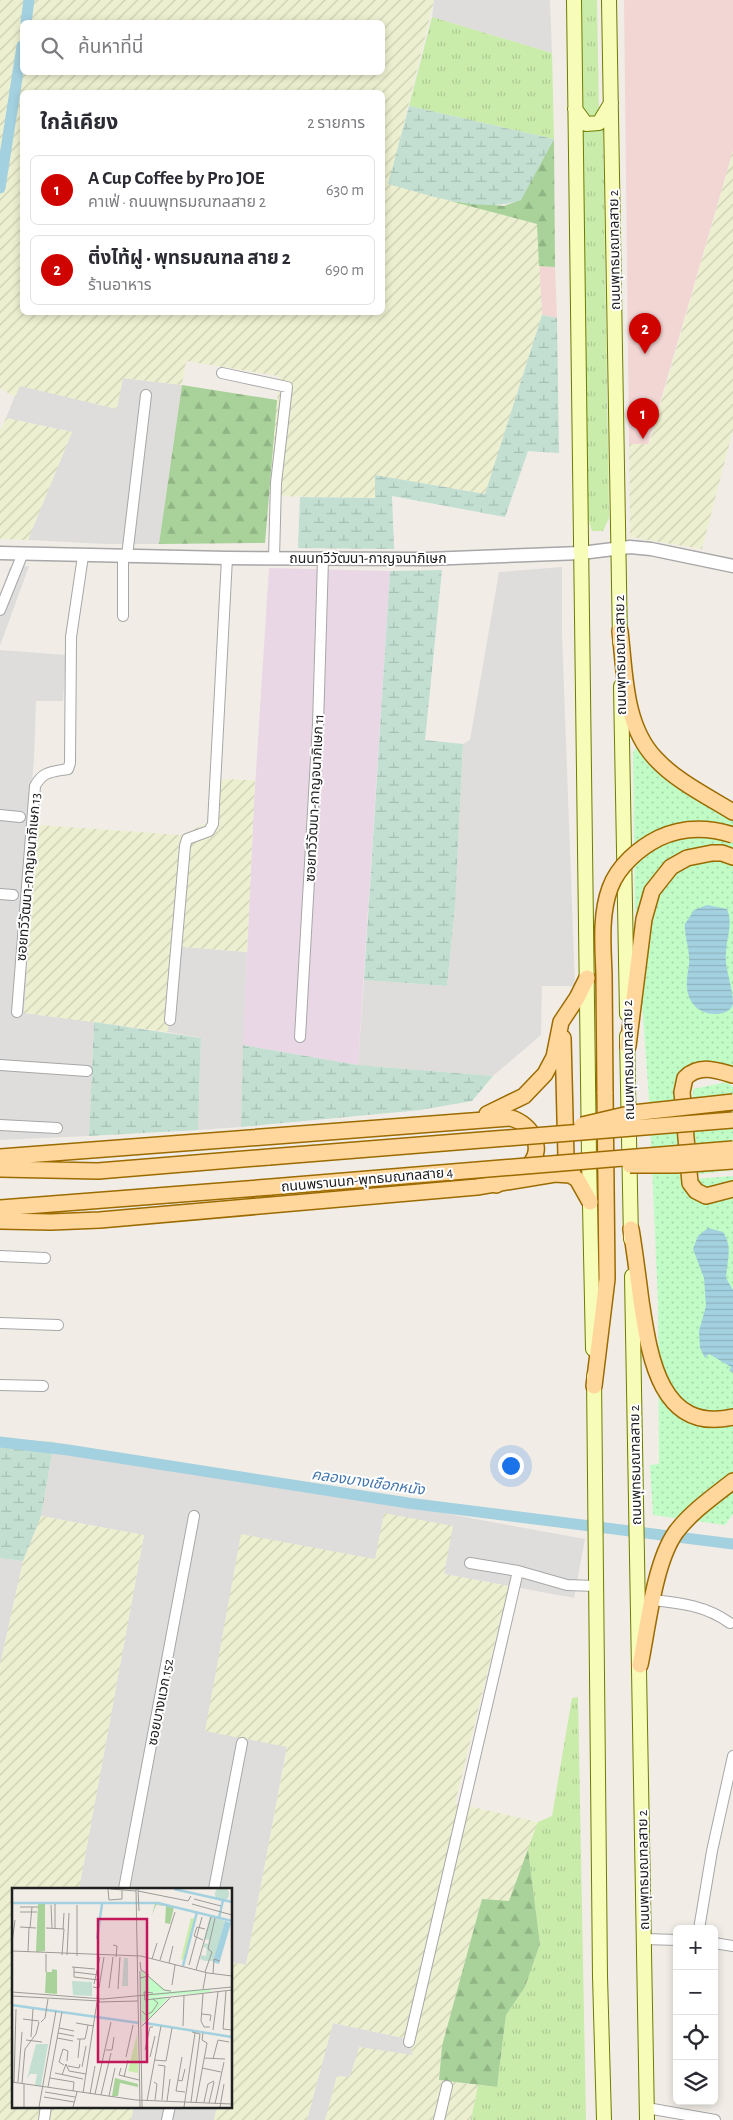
<!DOCTYPE html>
<html lang="th">
<meta charset="utf-8">
<style>
body{margin:0;font-family:"Alegreya Sans","Noto Sans Thai",sans-serif;background:#f7f7f7;color:#2b2b33}
.controls{position:absolute;right:15px;bottom:15px;display:grid;overflow:hidden;border-radius:8px;box-shadow:0 2px 8px #0003}
.controls button{width:45px;height:45px;display:grid;place-items:center;padding:0;border:0;border-bottom:1px solid #e1e1e2;background:#fff;color:#2b2b33;font:25px sans-serif}
.you{position:absolute;left:510px;top:1465px;width:18px;height:18px;margin:-12px;border:4px solid #fff;border-radius:50%;background:#1a73e8;box-shadow:0 0 0 8px #1a73e833}
.badge{display:grid;place-items:center;width:32px;height:32px;border-radius:50%;background:#cf0400;color:#fff;font-size:16px;font-weight:700}
.pin{position:absolute;translate:-50% -41px;filter:drop-shadow(0 1px 2px #0008)}
.pin::after{content:'';position:absolute;top:26px;width:18px;height:15px;background:inherit;clip-path:polygon(0 0,100% 0,50% 100%)}
.list{margin:0;padding:0;list-style:none}
h2{display:flex;justify-content:space-between;align-items:center;height:65px;margin:0;padding:0 20px;font-size:21px}
h2 small{font-size:16px;font-weight:400;color:#7c7c81}
.list li{display:grid;grid-template-columns:32px 1fr auto;gap:15px;align-items:center;box-sizing:border-box;height:70px;margin:0 10px 10px;padding:0 10px;border:1px solid #e1e1e2;border-radius:8px}
.list b{display:block;font-size:19px;white-space:nowrap}
.list p{margin:0;font-size:16px;white-space:nowrap;color:#7c7c81}
.list em{font-size:16px;font-style:normal;color:#7c7c81}
.icon{flex:none;width:28px;height:28px;fill:none;stroke:currentColor;stroke-width:2;stroke-linecap:round;stroke-linejoin:round}
.map{position:relative;flex:none;width:733px;height:2120px;overflow:hidden}
.search{position:absolute;background:#fff;box-shadow:0 2px 8px #0003;left:20px;top:20px;width:365px;height:55px;display:flex;align-items:center;gap:12px;box-sizing:border-box;padding:0 18px;border-radius:8px;color:#7c7c81;font-size:19px}
.panel{position:absolute;background:#fff;box-shadow:0 2px 8px #0003;left:20px;top:90px;width:365px;height:225px;border-radius:8px}
.map>svg:first-child{display:block}
</style>
<div class="map">
<svg width="733" height="2120" viewBox="0 0 733 2120">
<defs>
<pattern id="farmland-furrows" width="10" height="10" patternUnits="userSpaceOnUse" patternTransform="scale(1.25)"><rect width="10" height="10" fill="#edf0d0"/><path d="M-1 1l2-2M0 10L10 0M9 11l2-2" fill="none" stroke="#cbceb2"/></pattern>
<pattern id="grass-tufts" width="24" height="20" patternUnits="userSpaceOnUse" patternTransform="scale(1.25)"><rect width="24" height="20" fill="#c9ecaa"/><path d="M3 7l-1-3M5 7V3M7 7l1-3M15 17l-1-3M17 17v-4M19 17l1-3" fill="none" stroke="#acca92"/></pattern>
<pattern id="forest-firs" width="22" height="20" patternUnits="userSpaceOnUse" patternTransform="scale(1.25)"><rect width="22" height="20" fill="#a8d299"/><path d="M5 1l3.5 6h-7zM16 11l3.5 6h-7z" fill="#90b484"/></pattern>
<pattern id="wetland-marsh" width="20" height="14" patternUnits="userSpaceOnUse" patternTransform="scale(1.25)"><rect width="20" height="14" fill="#c2dfd2"/><path d="M1 5h8M5 5V1M11 12h8M15 12V8" fill="none" stroke="#a6bfb4"/></pattern>
<pattern id="park-dots" width="8" height="8" patternUnits="userSpaceOnUse" patternTransform="scale(1.25)"><rect width="8" height="8" fill="#c1fcc7"/><path d="M2 2h.1M6 6h.1" fill="none" stroke="#a6d8ab" stroke-width="1.8" stroke-linecap="round"/></pattern>
<pattern id="water-rules" width="6" height="5" patternUnits="userSpaceOnUse" patternTransform="scale(1.25)"><rect width="6" height="5" fill="#a4d1e0"/><path d="M0 2.5h6" fill="none" stroke="#8db3c0"/></pattern>
</defs>
<rect width="100%" height="100%" fill="#f1ede6"/>
<path fill="#dedddc" d="M434,0H550L552,53L432,17Z
M122,378L182,385L159,544H105L28,540L72,432L6,418L19,385L117,409Z
M29,566L0,646V594L10,567Z
M562,567V633L575,986H542L541,1035L493,1076L358,1065L364,980L447,986L455,907L463,744L470,740L499,572Z
M0,650L66,655L63,701H36L34,759L16,971L27,972L24,1013L94,1022L89,1136L0,1140Z
M172,946L247,952L241,1127L198,1130L201,1038L168,1032Z
M54,1442L585,1539L574,1598L444,1574L452,1526L375,1559L287,1746L246,1965L231,1962V1889H79L144,1535L41,1516Z
M0,1558L23,1561L0,1665Z
M333,2023L408,2039L413,2055L350,2077H337L325,2120H307Z
M134,2106H217L214,2120H131Z"/>
<path fill="#f2d6d4" d="M624,0H733V151L648,444H629Z
M539,266L555,267L557,318L542,315Z"/>
<path fill="#ead7e6" d="M269,568L390,571L358,1065L243,1045L254,802Z"/>
<path fill="url(#farmland-furrows)" fill-rule="evenodd" d="M0,0H434L389,184L537,224L542,315L485,494L375,475V498L269,496L279,376L186,361L182,385L123,378L117,409L20,386L15,397L0,388ZM22,22H382V72H22ZM22,92H382V312H22Z
M733,151V430L702,549L630,537L629,444H649Z
M6,418L72,432L28,540L0,539V430Z
M210,779L255,780L247,952L172,946L168,1032L24,1013L38,825L181,835L207,823Z
M384,1513L453,1526L444,1574L509,1586L455,1803L538,1822L509,1902L482,1899L442,2046L439,2080L478,2085L471,2120H325L337,2076L350,2077L359,2047L413,2055L408,2039L333,2023L307,2120H214L217,2106H231V1962L246,1965L287,1747L205,1731L241,1534L375,1559Z
M41,1516L144,1535L79,1889H14V2106H134L131,2120H0V1665L23,1561Z"/>
<path fill="url(#grass-tufts)" d="M581,0H597L599,112L596,117L590,119L583,111Z
M432,17L552,53L554,139L409,106Z
M582,127L603,128L609,518L603,531H592L588,517Z
M578,1697L586,2120H471L478,2085L497,2087L506,2015L525,1987L540,1944L528,1849L538,1822L552,1816L572,1698Z"/>
<path fill="url(#forest-firs)" d="M554,139L555,267L539,266L537,224L450,201L504,206L520,200Z
M182,385L277,400L265,543L159,544Z
M528,1849L540,1944L525,1987L506,2015L497,2087L439,2080L442,2046L482,1899L509,1901Z"/>
<path fill="url(#wetland-marsh)" d="M409,106L554,139L521,200C479,214 429,195 388,184Z
M542,315L557,318L559,453L528,451L505,517L392,496L394,549L298,548L300,497L375,498V475L485,494Z
M442,570L425,740L463,744L455,907L447,986L364,980L390,571Z
M94,1022L201,1038L198,1130L89,1136Z
M243,1045L358,1065L493,1076L472,1101L420,1110L241,1127Z
M0,1438L54,1442L41,1516L23,1561L0,1558Z"/>
<path fill="url(#park-dots)" d="M638,746C656,778 702,801 733,821V1068L700,1062L686,1070L676,1086L681,1180L733,1176V1514L725,1525L653,1515L650,1465L659,1464L658,1303L649,1100L635,903L633,752Z
M727,1082L733,1087V1170L693,1175V1089Z"/>
<path fill="url(#water-rules)" d="M707,905L727,909C733,923 727,936 726,952C724,969 733,985 733,1004C731,1011 724,1013 718,1014C698,1015 685,1001 687,980C687,973 690,965 689,958C689,946 684,935 685,924L694,910Z
M708,1228L723,1232C733,1247 727,1260 726,1278L733,1290V1372L729,1371L731,1367L709,1354L705,1358L700,1348L699,1331L706,1306L704,1278L693,1249L698,1236Z"/>
<g fill="none" stroke-linecap="round" stroke-linejoin="round">
<path stroke="#a4d1e0" stroke-width="11" d="M26,22L29,0
M0,188L22,46
M0,1442L68,1450L408,1503L733,1544"/>
<g stroke="#a7a7a7" stroke-width="12">
<path id="minor" d="M222,373L287,387L276,483L274,558
M123,556V616
M127,556L146,395
M0,610L23,553
M0,815L20,817
M0,894L13,895
M17,1012L35,786C43,771 52,772 68,769L70,763L71,637L83,556
M170,1020L185,846L187,839L209,831L213,824L227,558
M300,1037L318,724L323,559
M0,1065L87,1071
M0,1125L57,1128
M0,1256L45,1258
M0,1323L58,1325
M0,1385L43,1386
M470,1563L518,1571L567,1585L596,1586
M653,1600C682,1603 706,1606 730,1623
M124,1889L194,1516
M214,1889L242,1743
M699,1929L712,1851L733,1756
M645,1939L677,1940
M714,1943L733,1946
M409,2042L518,1571
M647,2108L715,2120
M44,2120L46,2106
M167,2120L170,2106
M439,2120L447,2086"/>
</g>
<g stroke="#a7a7a7" stroke-width="15">
<path id="tertiary" d="M0,553L227,558L427,559L581,553L630,547L651,549L733,566"/>
</g>
<g stroke="#6d7d00" stroke-width="16">
<path id="secondary" d="M574,0L589,1157L593,1349
M609,0L620,642
M575,109L586,124L599,123L611,103
M621,686L627,1014
M627,1036L631,1239
M632,1276L647,2120
M594,1376L600,1976L604,2120"/>
</g>
<g stroke="#9b6b00" stroke-width="18">
<path id="primary" d="M620,631C625,673 624,725 655,758C676,781 707,796 733,812
M563,1038L566,1157L573,1174
M628,1046L644,919L652,891L671,867L687,858L712,853H722L733,857
M733,1075C716,1070 699,1064 685,1078L682,1092L690,1183L696,1191L706,1196L733,1189
M487,1114L524,1096L545,1074L554,1057L561,1022L577,998L587,978
M0,1157L511,1118C531,1124 545,1147 530,1164C521,1175 508,1179 496,1185
M0,1169L98,1171L269,1157
M0,1208L271,1187
M0,1221L51,1222L100,1220L477,1187L555,1174L570,1175L577,1179L590,1202
M631,1229C635,1253 638,1277 641,1301C649,1353 659,1434 733,1417
M594,1386L607,1279L605,1092
M640,1665C648,1627 654,1563 676,1532C691,1512 714,1496 733,1481"/>
</g>
<use href="#minor" stroke="#fff" stroke-width="10"/>
<use href="#tertiary" stroke="#fff" stroke-width="12"/>
<use href="#secondary" stroke="#f7fcb8" stroke-width="14"/>
<use href="#primary" stroke="#ffd69c" stroke-width="15"/>
<g stroke="#9b6b00" stroke-width="18" stroke-linecap="butt">
<path id="primary-bridge" d="M605,1092C605,1053 604,1014 604,975C603,946 600,915 610,888C618,866 639,848 659,838C684,826 708,827 733,835
M582,1125L633,1113L733,1102
M269,1157L733,1120
M630,1165H676L733,1161
M271,1187L733,1149"/>
</g>
<use href="#primary-bridge" stroke="#ffd69c" stroke-width="15"/>
</g>
<g text-anchor="middle" stroke-width="4" stroke-linejoin="round" paint-order="stroke">
<g font-size="14" fill="#202020" stroke="#fff">
<text transform="translate(614 250) rotate(-91)" y="5">ถนนพุทธมณฑลสาย 2</text>
<text x="368" y="563">ถนนทวีวัฒนา-กาญจนาภิเษก</text>
<text transform="translate(620 655) rotate(-91)" y="5">ถนนพุทธมณฑลสาย 2</text>
<text transform="translate(314 798) rotate(-87)" y="5">ซอยทวีวัฒนา-กาญจนาภิเษก 11</text>
<text transform="translate(28 877) rotate(-85)" y="5">ซอยทวีวัฒนา-กาญจนาภิเษก 13</text>
<text transform="translate(628 1060) rotate(-91)" y="5">ถนนพุทธมณฑลสาย 2</text>
<text transform="translate(367 1179) rotate(-5)" y="5">ถนนพรานนก-พุทธมณฑลสาย 4</text>
<text transform="translate(635 1465) rotate(-91)" y="5">ถนนพุทธมณฑลสาย 2</text>
<text transform="translate(160 1702) rotate(-79)" y="5">ซอยบางแวก 152</text>
<text transform="translate(643 1870) rotate(-91)" y="5">ถนนพุทธมณฑลสาย 2</text>
</g>
<g font-size="15" font-style="italic" fill="#4476ac" stroke="#fff">
<text transform="translate(368 1482) rotate(8)" y="5">คลองบางเชือกหนัง</text>
</g>
</g>
<g transform="translate(12 1888)">
<rect width="220" height="220" fill="#f1ede6"/>
<path d="M179,30L184,31L173,72L169,71ZM125,146L126,185L116,183Z" fill="#c9ecaa"/>
<path d="M26,16H33V63L24,64ZM143,16L162,19L158,36L153,35L154,18L144,17L140,27ZM40,81L45,82V106L33,105L34,84H40ZM103,190L126,196V199L108,195L106,208H100Z" fill="#a8d299"/>
<path d="M203 6a7 7 0 1 1 14 0a7 7 0 1 1-14 0ZM198,28L213,33L202,73H193L188,71L189,67L194,68L195,60L191,59L192,55L196,56L197,52L192,51ZM112,70H116V98H110ZM60,93L80,94V108L61,107ZM24,156H36L29,198L23,197L25,186H18L15,191Z" fill="#c2dfd2"/>
<path d="M129,82L155,103L133,105L198,101L199,104L137,109H157L135,134H130Z" fill="#c1fcc7"/>
<path d="M213,33L219,35L207,76L201,74Z" fill="#a4d1e0"/>
<path fill="none" stroke="#a4d1e0" stroke-width="2.5" d="M162,1L220,14M0,15H146L220,33M207,30L211,12M85,51L90,16M171,78L185,24M0,117L127,135M133,135L220,149"/>
<path fill="none" stroke="#9d9b97" stroke-width="1" d="M96,1L97,12L110,11V2M99,1L124,3M124,1L128,219M126,1L127,23M126,3L176,13L179,8M182,11L209,18M43,16V41M180,16L220,27M39,17L40,40M65,17V68M8,19H26M8,24H25M8,39L24,40M18,40L20,19M34,40L52,41L50,67M51,41L52,25M191,52L182,48L185,39L193,41M0,55L3,32M101,57L105,58L104,69M0,63L129,68L196,85L220,88M16,64L17,40M55,67L57,25M140,71L145,55M148,72L163,24M128,74L129,82L137,87M157,75L161,58M177,77L190,29M60,79L83,81M62,79V89L87,92M184,82L199,29M128,83L130,219M34,84V66M62,84L87,87M193,84L200,64L196,61L203,30M201,86L202,71L208,73M128,90L136,88L152,102L159,103M82,96L88,69M160,97L163,77M81,99L86,100L85,110M87,100L92,69M97,100L101,69M106,101L108,69M191,101L194,85M214,103L211,141L220,142M0,104L91,111L220,99M141,105L132,104L133,112L220,102M191,106L189,133L192,139H198M0,108L88,113M87,114L126,113M130,123L134,127L140,124L146,115L141,111M190,126L199,127L198,133M11,131L27,133M29,134L33,130L36,111M64,135L82,138M130,138L158,110M171,138L172,108M47,140L62,143M201,142L206,104M46,145L62,148M19,149L21,121M45,150L61,153M65,151H73L76,137M14,152L30,154M94,162H100L102,149M133,162L138,139H141M114,169L121,137M138,169L143,148M170,169L164,203L173,204M66,170L68,151M192,170L213,171M201,171L206,152L217,154M143,172L154,173L160,140M52,177L47,174L51,161L56,163L55,173M146,177L153,178L150,212M56,178L67,180L68,176M70,179L74,158M109,180L107,187L127,192M190,180L209,184M43,185L71,191M50,187L54,176L57,183L74,186M112,189L116,172M38,190L62,194L61,203M166,192L170,193L173,181M0,194L124,212L220,216M6,194L10,144M142,194L145,196L143,212M2,195L4,121M10,195L13,161L24,146L27,134M36,199L50,124M33,204L63,209M71,205L85,114M78,206L83,178M83,206L99,134M89,207L99,165M97,208L103,180M32,209L62,214M135,213L149,138M155,213L158,191M179,214L188,146L180,144M192,214L196,196L202,193M184,215L195,155L190,152L191,145M197,215L202,194M203,216L212,174M12,219V196M27,219L44,123M61,219L65,204M172,219L183,145M208,219L212,196"/>
<path fill="#c2185b" fill-opacity="0.15" stroke="#c2185b" stroke-width="2.5" d="M86,31H135V174H86Z"/>
<rect width="220" height="220" fill="none" stroke="#202020" stroke-width="2.5"/>
</g>
</svg>
<div class="controls">
<button>+</button>
<button>−</button>
<button><svg class="icon" aria-label="locate" viewBox="0 0 24 24"><circle cx="12" cy="12" r="6"/><path d="M12 2v4M12 18v4M2 12h4M18 12h4"/></svg></button>
<button><svg class="icon" aria-label="layers" viewBox="0 0 24 24"><path d="M12 4l9 5-9 5-9-5zM3 14l9 5 9-5"/></svg></button>
</div>
<div class="you"></div>
<div class="pin badge" style="left:643px;top:439px">1</div>
<div class="pin badge" style="left:645px;top:354px">2</div>
<div class="search"><svg class="icon" aria-label="search" viewBox="0 0 24 24"><circle cx="10" cy="10" r="6"/><path d="M15 15l6 6"/></svg>ค้นหาที่นี่</div>
<section class="panel">
<h2>ใกล้เคียง<small>2 รายการ</small></h2>
<ul class="list">
<li><span class="badge">1</span><div><b>A Cup Coffee by Pro JOE</b><p>คาเฟ่ · ถนนพุทธมณฑลสาย 2</p></div><em>630 m</em></li>
<li><span class="badge">2</span><div><b>ติ่งไท้ฝู • พุทธมณฑล สาย 2</b><p>ร้านอาหาร</p></div><em>690 m</em></li>
</ul>
</section>
</div>
